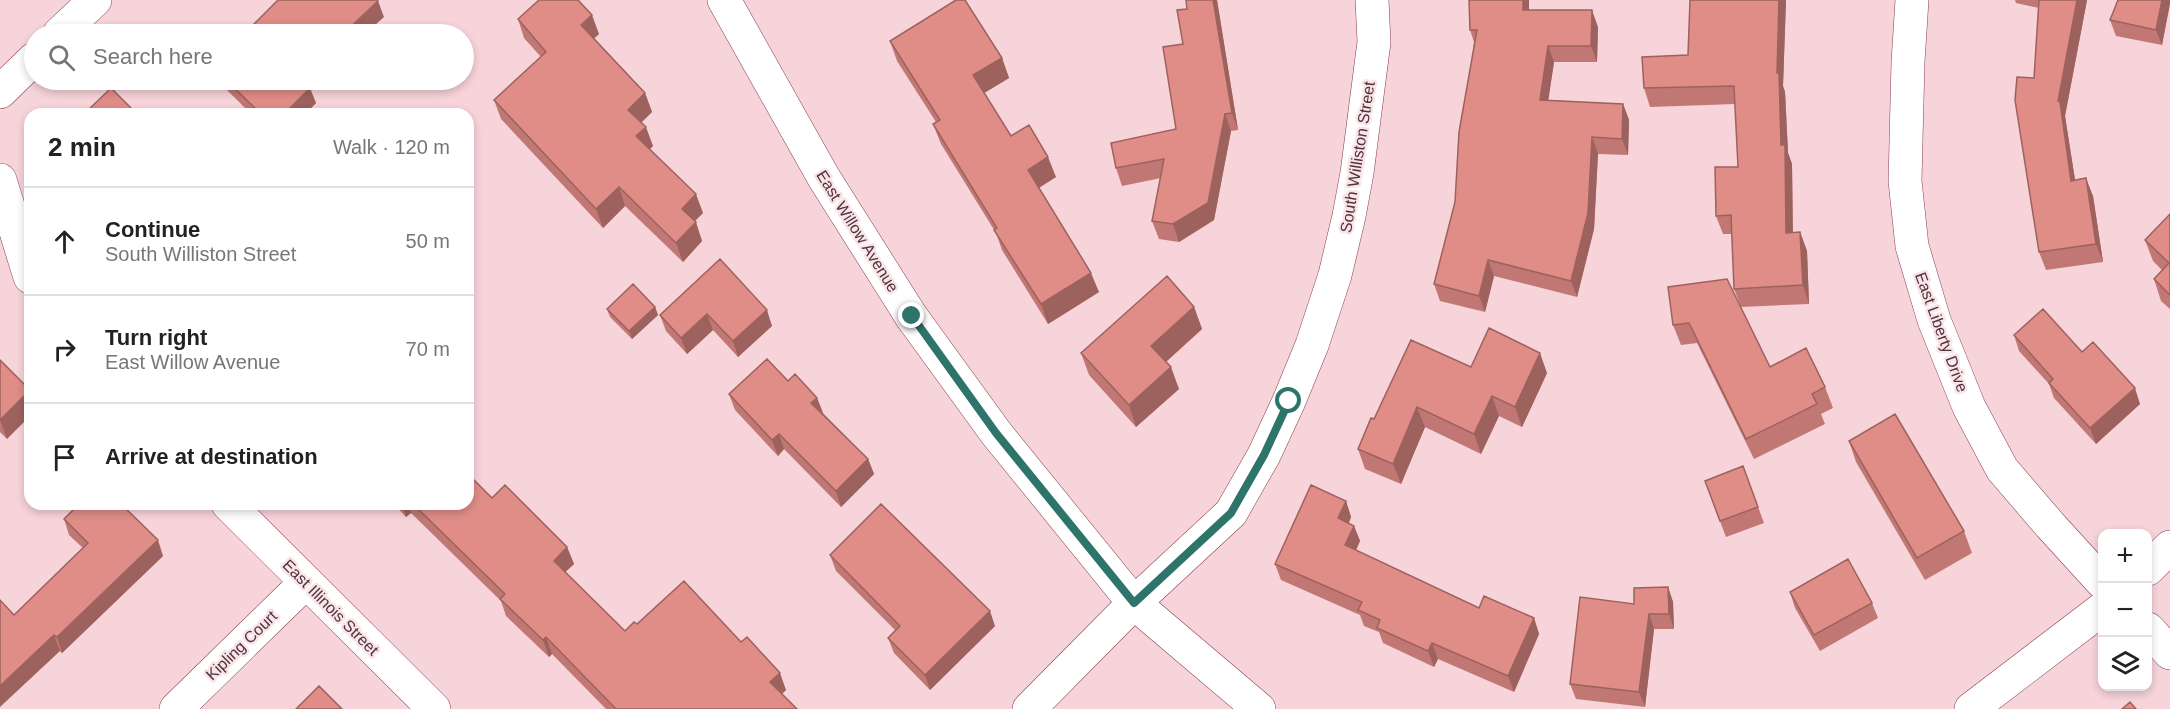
<!DOCTYPE html>
<meta charset="utf-8">
<style>
body{margin:0;font-family:Arial,sans-serif;background:#f2f2f2;color:#222}
.controls{position:absolute;right:18px;bottom:18px;display:grid;overflow:hidden;border-radius:12px;box-shadow:0 3px 9px #0003}
.controls button{width:54px;height:54px;display:grid;place-items:center;padding:0;border:0;border-bottom:2px solid #e0e0e0;background:#fff;color:#222;font:30px sans-serif}
.stop{position:absolute;width:18px;height:18px;margin:-14px;border:4px solid #2d746b;border-radius:50%;background:#fff}
.stop.end{background:#2d746b;border-color:#fff;box-shadow:0 2px 6px #0008}
.list{margin:0;padding:0;list-style:none}
h2{display:flex;justify-content:space-between;align-items:center;height:78px;margin:0;padding:0 24px;font-size:26px}
h2 small{font-size:20px;font-weight:400;color:#767676}
.list li{display:grid;grid-template-columns:39px 1fr auto;gap:18px;align-items:center;box-sizing:border-box;height:108px;padding:0 24px;border-top:2px solid #e0e0e0}
.list b{display:block;font-size:22px;white-space:nowrap}
.list p{margin:0;font-size:20px;white-space:nowrap;color:#767676}
.list em{font-size:20px;font-style:normal;color:#767676}
.icon{flex:none;width:33px;height:33px;fill:none;stroke:currentColor;stroke-width:2;stroke-linecap:round;stroke-linejoin:round}
.map{position:relative;flex:none;width:2170px;height:709px;overflow:hidden}
.search{position:absolute;background:#fff;box-shadow:0 3px 9px #0003;left:24px;top:24px;width:450px;height:66px;display:flex;align-items:center;gap:15px;box-sizing:border-box;padding:0 21px;border-radius:33px;color:#767676;font-size:22px}
.panel{position:absolute;background:#fff;box-shadow:0 3px 9px #0003;left:24px;top:108px;width:450px;height:402px;border-radius:18px}
.map>svg:first-child{display:block}
</style>
<div class="map">
<svg width="2170" height="709" viewBox="0 0 2170 709">
<rect width="100%" height="100%" fill="#f7d3da"/>
<g fill="none" stroke-linecap="round" stroke-linejoin="round">
<g stroke="#883e53" stroke-width="34">
<path id="minor" d="M724,0L824,178L911,316L996,433L1134,603L1259,709
M1912,0L1908,62L1905,181L1912,246L1934,320L1969,407L2002,469L2050,525L2102,582
M59,34L95,0
M0,92L34,59
M0,180L30,277
M228,504L434,709
M2148,569L2170,547
M2148,629L2170,653
M176,709L306,582
M1029,709L1134,603L1231,513L1264,455L1289,401L1312,345L1335,275L1349,216L1357,173L1374,42L1372,0
M1971,709L2102,609"/>
</g>
<use href="#minor" stroke="#fff" stroke-width="33"/>
</g>
<path fill="#c17874" d="M1186,0H1217L1238,130L1231,131L1214,220L1179,242L1159,239L1152,221L1161,178L1122,186L1116,168L1176,129L1183,44L1187,9Z
M1786,0L1783,86L1785,92L1788,153L1792,164L1793,233L1800,232L1807,251L1809,304L1741,307L1734,289L1732,234H1723L1716,216L1738,167L1735,104L1650,107L1644,88L1688,55Z
M2015,0H2087L2065,116L2075,180L2093,196L2103,262L2046,270L2039,252L2034,78L2039,8L2016,3Z
M2170,0L2162,45L2116,36L2110,20Z
M1529,10L1598,27L1597,62H1554L1548,100L1623,104L1629,120L1628,155L1598,154L1594,229L1577,297L1494,276L1485,312L1440,301L1434,284L1455,202L1474,42L1470,30Z
M518,19L599,34L594,38L645,93L652,112L641,123L653,146L650,149L703,213L694,221L702,241L683,262L625,206L603,228L501,119L494,100L541,57L524,38Z
M890,41L1002,58L1009,78L984,93L1011,136L1056,177L1039,188L1099,292L1048,324L1002,250L996,233L941,144L933,124L936,122L897,61Z
M218,80H309L306,83L316,103L305,114H251L219,82Z
M2170,214V309L2161,301L2154,279L2162,270L2153,261L2145,240Z
M720,259L772,326L738,357L713,330L687,354L666,331L660,315Z
M1668,287L1770,367L1825,387L1833,408L1821,414L1825,424L1754,459L1697,343L1681,345L1673,325Z
M655,307L658,315L632,339L610,317L607,309Z
M1194,307L1202,329L1166,362L1179,389L1136,427L1089,375L1081,353Z
M2014,335L2082,352L2140,404L2096,444L2054,398L2049,384L2019,351Z
M0,360L7,439L0,432Z
M1471,367L1547,373L1522,427L1499,416L1481,454L1425,427L1401,484L1365,469L1358,449L1374,419Z
M788,381L817,398L823,413L868,459L874,474L841,507L784,449L778,456L735,410L729,394Z
M1849,441L1964,531L1972,553L1925,580L1856,462Z
M1743,466L1764,523L1726,537L1705,481Z
M492,498L567,547L574,564L565,572L625,631L637,624L741,642L786,690L782,694L797,709H606L552,654L549,657L506,616L501,601L411,513L406,517L394,504H468Z
M1346,501L1351,517L1349,523L1354,526L1360,541L1356,550L1479,608L1534,618L1539,634L1514,692L1438,659L1434,667L1383,643L1379,632L1364,626L1360,615L1281,580L1275,564Z
M64,519L163,556L62,653L14,615L83,548L69,535Z
M830,555L995,626L930,690L894,653L888,638L895,630L836,571Z
M1668,587L1673,602L1674,629H1654L1645,707L1576,699L1570,684L1634,604Z
M1790,592L1872,603L1878,618L1820,651L1795,608Z"/>
<path fill="#9d625e" d="M1213,0H1217L1238,130L1232,113Z
M1523,0H1529V26L1523,10Z
M1779,0H1786L1783,86L1785,92L1788,153L1792,164L1793,251L1786,233L1777,73Z
M2077,0H2087L2065,116L2078,199L2071,181L2058,101Z
M2162,0H2170V4L2162,45L2156,30Z
M378,1L384,17L365,34H343Z
M1592,10L1598,27L1597,62L1591,46Z
M592,15L599,34L588,44L581,25Z
M1548,46L1554,62L1546,116L1540,100Z
M1002,58L1009,78L981,95L973,75Z
M297,80H309L301,88Z
M310,88L316,103L305,114H284Z
M645,93L652,112L635,128L628,110Z
M1623,104L1629,120L1628,155L1622,139Z
M1225,114L1231,131L1214,220L1179,242L1173,224Z
M646,127L653,146L643,155L636,136Z
M1592,137L1598,154L1594,229L1577,297L1571,281Z
M1048,157L1056,177L1035,190L1028,170Z
M2086,178L2093,196L2103,262L2096,244Z
M619,187L625,206L603,228L596,209Z
M696,194L703,213L688,228L682,209Z
M696,222L702,241L683,262L676,243Z
M1800,232L1807,251L1809,304L1803,285Z
M1488,260L1494,276L1485,312L1479,296Z
M1091,273L1099,292L1048,324L1041,304Z
M655,307L658,315L632,339L629,331Z
M1194,307L1202,329L1159,368L1151,346Z
M767,310L772,326L738,357L733,341Z
M707,314L713,330L687,354L681,338Z
M1540,353L1547,373L1522,427L1515,407Z
M1171,367L1179,389L1136,427L1129,405Z
M2135,388L2140,404L2096,444L2090,428Z
M30,390V416L7,439L0,420Z
M1492,396L1499,416L1481,454L1474,434Z
M817,398L823,413L811,403Z
M1417,407L1425,427L1401,484L1393,464Z
M779,434L784,449L778,456L772,440Z
M868,459L874,474L841,507L836,491Z
M1346,501L1351,517L1344,534L1338,518Z
M402,504H408L411,513L406,517Z
M1354,526L1360,541L1351,561L1345,545Z
M158,540L163,556L62,653L57,637Z
M567,547L574,564L560,577L554,561Z
M1668,587L1673,602L1674,629L1669,614Z
M990,611L995,626L930,690L925,675Z
M1649,614L1654,629L1645,707L1639,692Z
M1534,618L1539,634L1514,692L1508,676Z
M54,635L60,651L0,707V686Z
M546,637L552,654L549,657L543,640Z
M1432,643L1438,659L1434,667L1428,651Z
M780,673L786,690L776,699L770,682Z"/>
<path fill="#e08c87" stroke="#9d625e" stroke-width="1.5" d="M278,0H377L378,1L343,34H338L336,32L333,34H244Z
M539,0H578L592,15L581,25L645,93L628,110L646,127L636,136L696,194L682,209L696,222L676,243L619,187L596,209L494,100L546,52L518,19Z
M956,0H965L1002,58L973,75L1011,136L1029,125L1048,157L1028,170L1091,273L1041,304L994,230L997,228L933,124L940,120L890,41Z
M1186,0H1213L1232,113L1225,114L1208,203L1173,224L1152,221L1164,159L1116,168L1111,143L1176,129L1163,47L1183,44L1177,10L1187,9Z
M1469,0H1523V10H1592L1591,46H1548L1540,100L1623,104L1622,139L1592,137L1588,213L1571,281L1488,260L1479,296L1434,284L1455,202L1459,132L1477,30H1470Z
M1690,0H1779L1777,73H1779L1781,145H1785L1786,233L1800,232L1803,285L1734,289L1731,215L1716,216L1715,167H1738L1734,86L1644,88L1642,57L1688,55Z
M2039,0H2077L2058,101L2060,102L2071,181L2086,178L2096,244L2039,252L2015,100L2017,77L2034,78Z
M2118,0H2162L2156,30L2110,20Z
M226,80H302L310,88L284,114H261Z
M111,88L137,114H84Z
M2170,214V295L2154,279L2169,263L2145,240Z
M720,259L767,310L733,341L707,314L681,338L660,315Z
M1167,276L1194,307L1151,346L1171,367L1129,405L1081,353Z
M1727,279L1770,367L1806,348L1825,387L1812,394L1817,404L1746,439L1689,323L1673,325L1668,287Z
M633,284L655,307L629,331L607,309Z
M2043,309L2082,352L2093,342L2135,388L2090,428L2049,383L2053,379L2014,335Z
M1489,328L1540,353L1515,407L1492,396L1474,434L1417,407L1393,464L1358,449L1371,418L1374,419L1411,340L1471,367Z
M767,359L788,381L795,374L817,398L811,403L868,459L836,491L779,434L772,440L729,394Z
M0,360L30,390L0,420Z
M1895,414L1964,531L1917,558L1849,441Z
M1743,466L1758,507L1720,521L1705,481Z
M468,474L492,498L505,485L567,547L554,561L625,631L634,622L637,624L684,581L741,642L747,637L780,673L770,682L797,709H616L546,637L543,640L500,599L505,594L413,504H468Z
M1311,485L1346,501L1338,518L1354,526L1345,545L1479,608L1484,596L1534,618L1508,676L1432,643L1428,651L1377,628L1380,620L1358,610L1362,602L1275,564Z
M79,504H121L158,540L57,637L54,635L0,686V600L14,615L88,543L64,519Z
M881,504L990,611L925,675L888,638L900,626L830,555Z
M1848,559L1872,603L1814,635L1790,592Z
M1668,587L1669,614H1649L1639,692L1570,684L1580,597L1634,604V588Z
M319,686L342,709H296Z
M2130,702L2136,709H2122Z"/>
<g fill="none" stroke-linecap="round" stroke-linejoin="round">
<path stroke="#2d746b" stroke-width="8" d="M912,316L996,433L1134,603L1231,513L1264,455L1289,401"/>
</g>
<g text-anchor="middle" stroke-width="5" stroke-linejoin="round" paint-order="stroke">
<g font-size="16" fill="#533139" stroke="#f8e5e9">
<text transform="translate(1357 157) rotate(-81)" y="6">South Williston Street</text>
<text transform="translate(858 231) rotate(58)" y="6">East Willow Avenue</text>
<text transform="translate(1942 332) rotate(70)" y="6">East Liberty Drive</text>
<text transform="translate(331 607) rotate(45)" y="6">East Illinois Street</text>
<text transform="translate(241 645) rotate(-44)" y="6">Kipling Court</text>
</g>
</g>
</svg>
<div class="controls">
<button>+</button>
<button>−</button>
<button><svg class="icon" aria-label="layers" viewBox="0 0 24 24"><path d="M12 4l9 5-9 5-9-5zM3 14l9 5 9-5"/></svg></button>
</div>
<div class="stop" style="left:1289px;top:401px"></div>
<div class="stop end" style="left:912px;top:316px"></div>
<div class="search"><svg class="icon" aria-label="search" viewBox="0 0 24 24"><circle cx="10" cy="10" r="6"/><path d="M15 15l6 6"/></svg>Search here</div>
<section class="panel">
<h2>2 min<small>Walk · 120 m</small></h2>
<ul class="list">
<li><svg class="icon" aria-label="ahead" viewBox="0 0 24 24"><path d="M12 20V5M6 11l6-6 6 6"/></svg><div><b>Continue</b><p>South Williston Street</p></div><em>50 m</em></li>
<li><svg class="icon" aria-label="right" viewBox="0 0 24 24"><path d="M7 20v-9h11M14 6l5 5-5 5"/></svg><div><b>Turn right</b><p>East Willow Avenue</p></div><em>70 m</em></li>
<li><svg class="icon" aria-label="arrive" viewBox="0 0 24 24"><path d="M6 21V4h12l-3 4 3 4H6"/></svg><div><b>Arrive at destination</b></div></li>
</ul>
</section>
</div>
